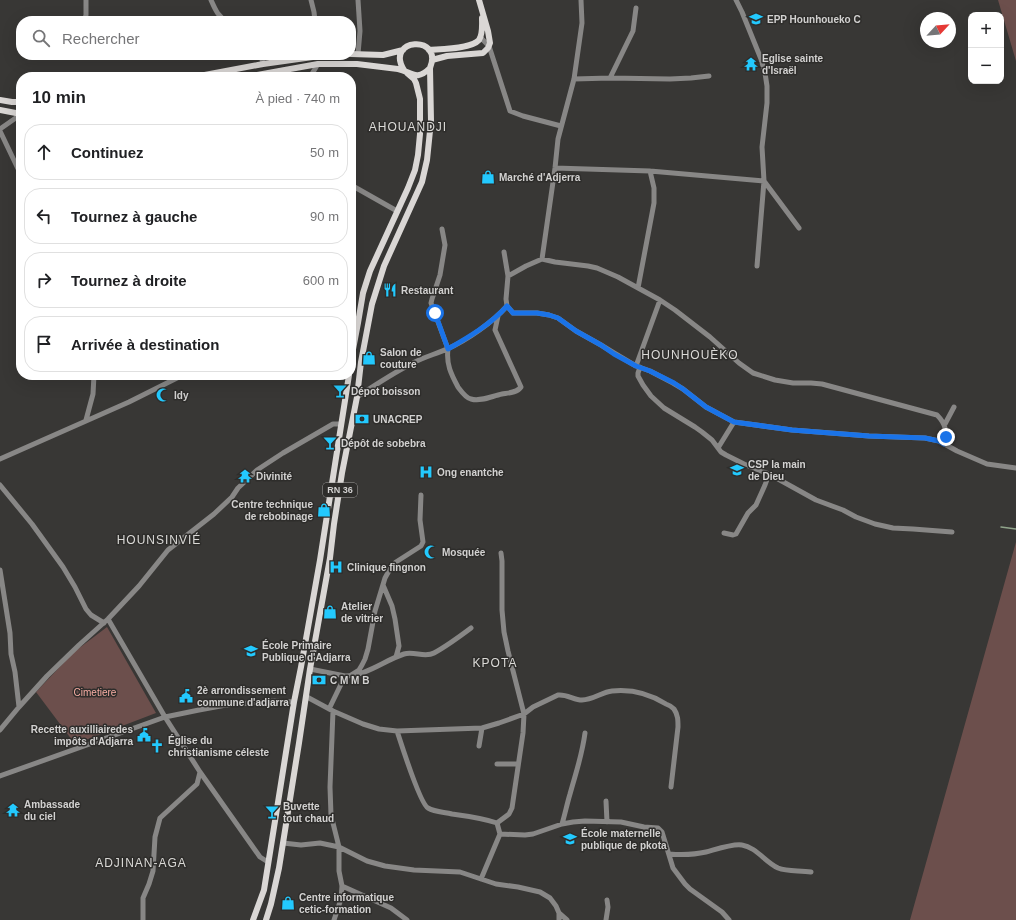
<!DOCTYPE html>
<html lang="fr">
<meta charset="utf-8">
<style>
body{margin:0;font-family:Helvetica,sans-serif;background:#f2f2f2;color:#202124}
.controls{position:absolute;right:12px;top:12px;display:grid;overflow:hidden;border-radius:8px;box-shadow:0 4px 16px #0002}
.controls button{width:36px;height:36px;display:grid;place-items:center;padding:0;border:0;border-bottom:1px solid #e0e0e0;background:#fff;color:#202124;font:20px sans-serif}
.compass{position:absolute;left:920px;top:12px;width:36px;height:36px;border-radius:50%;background:#fff;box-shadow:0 4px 16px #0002;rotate:64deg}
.stop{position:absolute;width:12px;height:12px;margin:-9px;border:3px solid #1a73e8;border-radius:50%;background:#fff}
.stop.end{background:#1a73e8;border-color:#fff;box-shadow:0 1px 4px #0008}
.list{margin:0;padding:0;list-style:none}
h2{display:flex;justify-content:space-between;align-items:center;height:52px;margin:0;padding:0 16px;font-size:17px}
h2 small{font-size:13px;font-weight:400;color:#757577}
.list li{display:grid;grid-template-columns:26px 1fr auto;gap:12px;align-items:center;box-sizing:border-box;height:56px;margin:0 8px 8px;padding:0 8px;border:1px solid #e0e0e0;border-radius:16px}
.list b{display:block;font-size:15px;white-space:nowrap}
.list em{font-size:13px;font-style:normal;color:#757577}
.icon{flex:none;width:22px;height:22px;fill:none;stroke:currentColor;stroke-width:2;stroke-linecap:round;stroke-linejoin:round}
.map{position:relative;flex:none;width:1016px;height:920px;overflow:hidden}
.search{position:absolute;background:#fff;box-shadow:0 4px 16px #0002;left:16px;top:16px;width:340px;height:44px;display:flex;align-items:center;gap:10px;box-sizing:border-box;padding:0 14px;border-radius:16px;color:#757577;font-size:15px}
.panel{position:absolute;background:#fff;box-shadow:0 4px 16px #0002;left:16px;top:72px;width:340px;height:308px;border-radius:16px}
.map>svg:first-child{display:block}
</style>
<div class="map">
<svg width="1016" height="920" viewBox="0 0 1016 920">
<rect width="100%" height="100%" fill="#383735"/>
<path fill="#6c4f4c" d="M998,0H1016V61Z
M1016,542V920H910Z
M107,627L156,713L75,744L36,692L74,652Z"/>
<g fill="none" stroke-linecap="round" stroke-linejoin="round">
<path stroke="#90a48b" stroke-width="1.5" d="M1001,527L1016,529"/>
<path stroke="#888786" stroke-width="5" d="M211,0C215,9 218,17 227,21
M311,0L314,12L315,21
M358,0L360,31L358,54
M736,0L742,12L761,59L765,73L767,86V103L762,147L764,181L757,266
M84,21L86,15V0
M480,37L489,46L510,111L523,116L561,126
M261,55L263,64
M310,77L318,64
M610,78L633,31L636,8
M574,79L610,78L670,79L691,78L709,76
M0,129L20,115
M0,131L21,175
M555,168L650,171L764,181L799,228
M351,185L397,211
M442,229L445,245L440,275L432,299L431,303L448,349C446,364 451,374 458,387C461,391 466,398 471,399C481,402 492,396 502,394C508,393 517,393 521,387L495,330L498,316
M504,252L508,276L506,299L507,306L513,313H537L549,315L558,318L576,331L601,345L614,353L636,366L650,371L673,383L683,389L706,407L734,422L792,430L869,436L925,438L939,441L957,451L987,464L1016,468
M542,259L555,168L558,139L574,79L582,23L581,0
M508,276L526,266L542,259L555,262L588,266L597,268L618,277L660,300L675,310L710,337L739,363L753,373L775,380L793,383H811L822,384L937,415C946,424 947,432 945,444
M351,284L352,283
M638,288L654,203V188L650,171
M636,366L660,300
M640,367L638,373V376L643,385L651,396L664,408L695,427L702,432L712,440L721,452L726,455L746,465L769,474L816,500L843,510L856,517L875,524L893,528L913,529L952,532
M357,397C375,385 393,373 413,363C424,357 436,354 447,349C466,341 493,322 507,306
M86,420L93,394L94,375
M945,424L954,407
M718,448L734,422
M0,459L129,402L183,375
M0,485L32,524L63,567L75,587L86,609L91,615L104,623
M724,533L733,535L736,534L748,513L756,505L765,485L769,474
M0,570L10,633L11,654L15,672L19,707
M383,585L392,606L395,619L399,646L396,657
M108,619L165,717L200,772L260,857L268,862
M310,669L345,676C366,676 385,660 404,654C414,651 425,658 434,653C447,646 459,637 471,628
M351,675L359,670L362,665L365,659L368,649L375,611L385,578L390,569L396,562L421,546L423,542L420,520L421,495
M307,697L333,711L363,724L379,729L397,731L482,728L499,723L524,714L533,707L558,695C567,694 574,700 582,700C593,700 602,692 612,691C631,689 650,694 666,704C669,705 672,707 674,709C678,715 678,720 678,727L671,787
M329,709L345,676
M333,711L330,787L331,815L339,847V871L342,886L341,899L334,920
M0,730L19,707L47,676L79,645L108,619L139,586L168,550L214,514L232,497L238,488L257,470L283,453L333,424H341
M397,731C401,743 420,804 428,808C435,812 444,812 452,814C467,816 482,818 497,823
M479,746L482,728
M497,764H518
M0,776L165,717L199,710L226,705L273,701L294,702
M606,801L607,822
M497,823L509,814L512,808L523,733L524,714L508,651L504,632L502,610V561L501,553
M562,824C565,814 567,804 570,794C576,772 582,756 585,733
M500,834L525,835L533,834L562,824L573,822L585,821L621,822L644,827L658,828L662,832L673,868L685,884L690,889L722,912L729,920
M283,843L301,845L320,843L339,847L367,861L385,866L414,870L460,872L496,884L518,887L540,892L550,898L556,906L559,913V920
M669,854C682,855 693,855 706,852C714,850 734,843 742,845C756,847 765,862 778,868C788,872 800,870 811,872
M481,879L500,834L497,823
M342,886L391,908L407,920
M559,913L567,920
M143,920V898L149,884L153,871L155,837L160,818L197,784L200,772
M606,920L608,907L607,900"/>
<path stroke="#dad7d5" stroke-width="6" d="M429,50C441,49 471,49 479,40C483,34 482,25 482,18
M351,54L383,55L403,50
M432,60L447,56L483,53L488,48L490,43L488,31L479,0
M194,77L263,64L327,55
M246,77L318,64H357L398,69C412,72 416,82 430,68
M0,100L12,102H21
M0,110L21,114
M351,360L358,323L363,293L370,271L408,188L415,170L418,155L420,134V99L416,83L414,79L407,73
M253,920L264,890L294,702L301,667L320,560L349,375
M266,920L271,904L279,868L299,743L310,669L330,558L334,524L342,473L357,397L361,362L372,304L384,266L422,182L427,160L431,121L430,68C444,34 384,38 404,70"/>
</g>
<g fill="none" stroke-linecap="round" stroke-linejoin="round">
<path stroke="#1a73e8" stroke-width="5" d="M435,313L448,349C469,337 491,324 507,306L513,313H537L549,315L558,318L576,331L601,345L614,354L636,366L650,371L674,383L683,389L706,407L734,422L792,430L869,436L925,438L939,441L944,444L946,437"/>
</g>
<defs>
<g id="school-bare" transform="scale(1.08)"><path d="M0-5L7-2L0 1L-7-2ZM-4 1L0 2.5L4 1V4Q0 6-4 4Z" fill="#23c9fe" stroke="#2e2d2b" stroke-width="2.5" paint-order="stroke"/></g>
<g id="temple-bare" transform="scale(1.08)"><path d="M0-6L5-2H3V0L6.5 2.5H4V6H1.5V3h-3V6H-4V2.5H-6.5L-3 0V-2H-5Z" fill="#23c9fe" stroke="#2e2d2b" stroke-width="2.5" paint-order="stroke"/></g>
<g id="shop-bare" transform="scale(1.08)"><path d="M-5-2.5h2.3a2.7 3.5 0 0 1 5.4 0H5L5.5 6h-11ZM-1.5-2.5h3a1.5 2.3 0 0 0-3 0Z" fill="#23c9fe" stroke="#2e2d2b" stroke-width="2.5" paint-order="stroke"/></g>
<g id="restaurant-bare" transform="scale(1.08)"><path d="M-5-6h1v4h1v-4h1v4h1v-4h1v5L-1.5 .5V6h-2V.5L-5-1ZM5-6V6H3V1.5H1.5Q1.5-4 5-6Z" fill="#23c9fe" stroke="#2e2d2b" stroke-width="2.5" paint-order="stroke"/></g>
<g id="bar-bare" transform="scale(1.08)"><path d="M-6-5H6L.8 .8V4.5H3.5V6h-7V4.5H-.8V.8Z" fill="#23c9fe" stroke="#2e2d2b" stroke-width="2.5" paint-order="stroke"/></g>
<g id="mosque-bare" transform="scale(1.08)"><path d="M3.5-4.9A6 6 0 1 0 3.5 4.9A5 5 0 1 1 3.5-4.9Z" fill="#23c9fe" stroke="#2e2d2b" stroke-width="2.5" paint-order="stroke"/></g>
<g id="bank-bare" transform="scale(1.08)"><path d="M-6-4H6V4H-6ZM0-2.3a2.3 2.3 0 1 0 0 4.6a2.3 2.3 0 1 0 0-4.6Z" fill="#23c9fe" stroke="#2e2d2b" stroke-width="2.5" paint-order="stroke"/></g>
<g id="hospital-bare" transform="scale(1.08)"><path d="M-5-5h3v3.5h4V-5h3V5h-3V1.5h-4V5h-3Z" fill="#23c9fe" stroke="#2e2d2b" stroke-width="2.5" paint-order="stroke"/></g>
<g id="civic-bare" transform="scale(1.08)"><path d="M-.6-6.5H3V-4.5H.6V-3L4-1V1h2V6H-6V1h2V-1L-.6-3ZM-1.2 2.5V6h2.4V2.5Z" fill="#23c9fe" stroke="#2e2d2b" stroke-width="2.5" paint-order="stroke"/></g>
<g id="church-bare" transform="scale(1.08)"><path d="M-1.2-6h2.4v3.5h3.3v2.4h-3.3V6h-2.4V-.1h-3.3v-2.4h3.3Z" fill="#23c9fe" stroke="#2e2d2b" stroke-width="2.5" paint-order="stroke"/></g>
</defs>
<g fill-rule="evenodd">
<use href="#school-bare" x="756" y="19"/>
<use href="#temple-bare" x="751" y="64"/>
<use href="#shop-bare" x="488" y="177"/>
<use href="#restaurant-bare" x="390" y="290"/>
<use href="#shop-bare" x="369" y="358"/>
<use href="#bar-bare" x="340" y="391"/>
<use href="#mosque-bare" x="163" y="395"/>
<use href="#bank-bare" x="362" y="419"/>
<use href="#bar-bare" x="330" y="443"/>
<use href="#school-bare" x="737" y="470"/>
<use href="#hospital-bare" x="426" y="472"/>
<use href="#temple-bare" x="245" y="476"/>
<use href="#shop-bare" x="324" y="510"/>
<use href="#mosque-bare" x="431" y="552"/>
<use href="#hospital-bare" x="336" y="567"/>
<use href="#shop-bare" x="330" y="612"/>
<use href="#school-bare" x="251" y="651"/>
<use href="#bank-bare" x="319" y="680"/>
<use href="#civic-bare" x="186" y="696"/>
<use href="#civic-bare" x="144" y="735"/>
<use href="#church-bare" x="157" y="746"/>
<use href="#temple-bare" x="13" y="810"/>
<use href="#bar-bare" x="272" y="812"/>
<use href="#school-bare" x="570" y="839"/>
<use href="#shop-bare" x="288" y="903"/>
</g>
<g text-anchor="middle" stroke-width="3" stroke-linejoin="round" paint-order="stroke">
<rect fill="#2e2d2b" stroke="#a1a09e" stroke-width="1" x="323" y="483" width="34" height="14" rx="3"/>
<g font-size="9" font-weight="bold" fill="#d2d1d0">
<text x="340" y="493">RN 36</text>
</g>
<g font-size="10" font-weight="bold" fill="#d2d1d0" stroke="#2e2d2b" text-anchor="start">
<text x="767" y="23">EPP Hounhoueko C</text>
<text x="762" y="62">Eglise sainte<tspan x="762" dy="12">d'Israël</tspan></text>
<text x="499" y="181">Marché d'Adjerra</text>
<text x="401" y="294">Restaurant</text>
<text x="380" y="356">Salon de<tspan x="380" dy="12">couture</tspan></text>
<text x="351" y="395">Dépot boisson</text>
<text x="174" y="399">Idy</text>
<text x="373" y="423">UNACREP</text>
<text x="341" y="447">Dépôt de sobebra</text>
<text x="748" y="468">CSP la main<tspan x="748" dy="12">de Dieu</tspan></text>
<text x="437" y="476">Ong enantche</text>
<text x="256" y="480">Divinité</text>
<text x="313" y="508" text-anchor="end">Centre technique<tspan x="313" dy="12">de rebobinage</tspan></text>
<text x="442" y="556">Mosquée</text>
<text x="347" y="571">Clinique fingnon</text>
<text x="341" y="610">Atelier<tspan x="341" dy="12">de vitrier</tspan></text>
<text x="262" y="649">École Primaire<tspan x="262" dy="12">Publique d'Adjarra</tspan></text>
<text x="330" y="684">C M M B</text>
<text x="197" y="694">2è arrondissement<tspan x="197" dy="12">commune d'adjarra</tspan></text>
<text x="133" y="733" text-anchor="end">Recette auxilliairedes<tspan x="133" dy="12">impôts d'Adjarra</tspan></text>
<text x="168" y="744">Église du<tspan x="168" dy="12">christianisme céleste</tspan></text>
<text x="24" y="808">Ambassade<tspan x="24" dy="12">du ciel</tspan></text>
<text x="283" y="810">Buvette<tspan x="283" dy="12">tout chaud</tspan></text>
<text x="581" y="837">École maternelle<tspan x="581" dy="12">publique de pkota</tspan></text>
<text x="299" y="901">Centre informatique<tspan x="299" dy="12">cetic-formation</tspan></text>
</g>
<g font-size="10" fill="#f7aca3" stroke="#2e2d2b">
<text x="95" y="696">Cimetiere</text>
</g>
<g font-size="12" letter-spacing="1" fill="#dbdad7" stroke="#2e2d2b">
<text x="408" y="131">AHOUANDJI</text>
<text x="690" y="359">HOUNHOUÈKO</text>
<text x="159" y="544">HOUNSINVIÉ</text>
<text x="495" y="667">KPOTA</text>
<text x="141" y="867">ADJINAN-AGA</text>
</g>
</g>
</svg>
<div class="controls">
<button>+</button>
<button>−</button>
</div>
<svg class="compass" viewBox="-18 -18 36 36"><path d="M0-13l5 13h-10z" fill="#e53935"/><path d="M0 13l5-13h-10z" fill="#757577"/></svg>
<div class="stop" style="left:435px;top:313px"></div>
<div class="stop end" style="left:946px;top:437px"></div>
<div class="search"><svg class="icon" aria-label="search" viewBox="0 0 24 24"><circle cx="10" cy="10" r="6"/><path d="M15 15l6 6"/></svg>Rechercher</div>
<section class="panel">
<h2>10 min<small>À pied · 740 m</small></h2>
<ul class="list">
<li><svg class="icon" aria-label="ahead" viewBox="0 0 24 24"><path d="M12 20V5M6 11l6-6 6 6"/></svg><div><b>Continuez</b></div><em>50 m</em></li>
<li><svg class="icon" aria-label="left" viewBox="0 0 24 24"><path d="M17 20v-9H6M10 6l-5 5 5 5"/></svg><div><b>Tournez à gauche</b></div><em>90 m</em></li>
<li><svg class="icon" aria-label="right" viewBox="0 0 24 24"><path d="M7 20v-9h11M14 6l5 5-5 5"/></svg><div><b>Tournez à droite</b></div><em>600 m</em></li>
<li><svg class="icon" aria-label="arrive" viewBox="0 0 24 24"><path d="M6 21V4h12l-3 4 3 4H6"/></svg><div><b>Arrivée à destination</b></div></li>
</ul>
</section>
</div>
